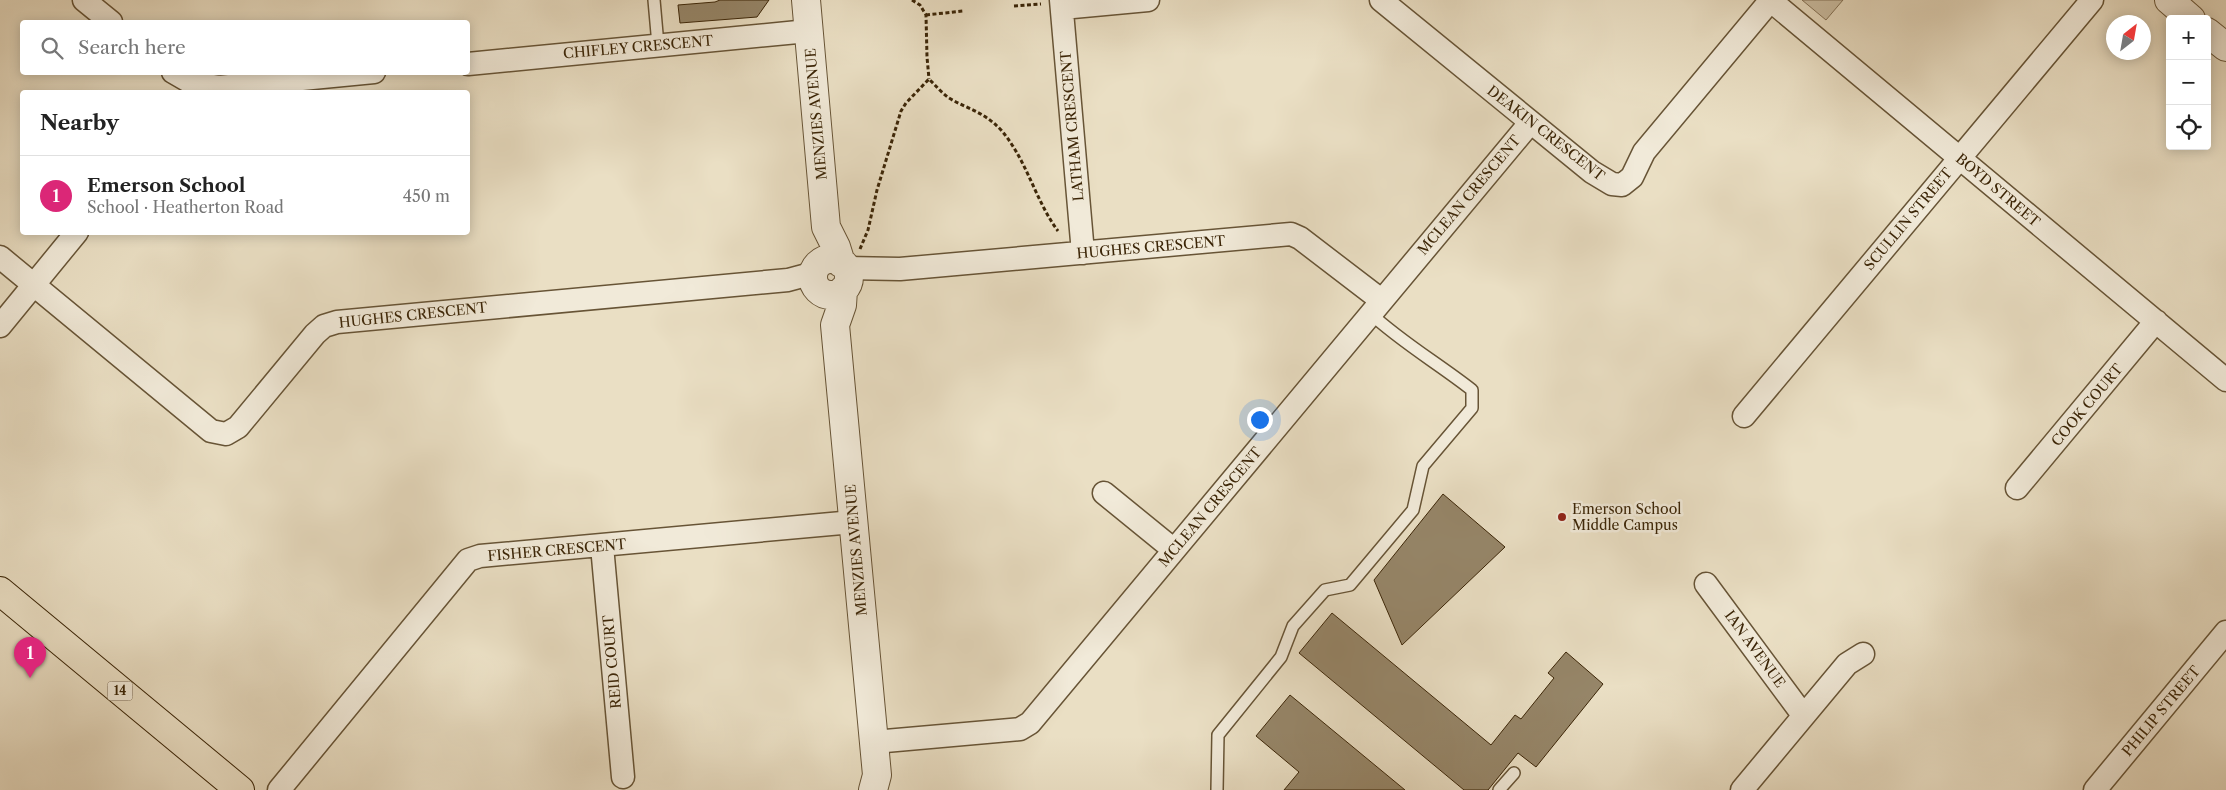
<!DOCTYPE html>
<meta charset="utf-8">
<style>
body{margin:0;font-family:"Libre Caslon Text",serif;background:#f2f2f2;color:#222}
.controls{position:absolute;right:15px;top:15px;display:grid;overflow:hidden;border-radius:5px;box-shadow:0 2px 12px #0003}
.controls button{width:45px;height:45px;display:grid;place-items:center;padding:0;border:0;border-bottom:1px solid #e0e0e0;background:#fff;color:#222;font:25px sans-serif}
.compass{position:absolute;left:2106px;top:15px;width:45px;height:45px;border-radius:50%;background:#fff;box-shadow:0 2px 12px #0003;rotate:31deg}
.you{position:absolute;left:1259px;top:419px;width:18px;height:18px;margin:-12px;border:4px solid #fff;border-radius:50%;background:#1a73e8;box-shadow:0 0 0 8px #1a73e833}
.badge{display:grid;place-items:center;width:32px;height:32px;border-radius:50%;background:#db2777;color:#fff;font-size:16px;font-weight:700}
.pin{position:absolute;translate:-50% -41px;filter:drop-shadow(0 1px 2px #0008)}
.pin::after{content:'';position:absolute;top:26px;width:18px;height:15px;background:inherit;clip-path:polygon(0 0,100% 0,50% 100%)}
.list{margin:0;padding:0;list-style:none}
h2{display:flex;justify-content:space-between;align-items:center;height:65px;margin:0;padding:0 20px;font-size:21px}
h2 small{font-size:16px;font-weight:400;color:#767676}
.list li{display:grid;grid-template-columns:32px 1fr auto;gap:15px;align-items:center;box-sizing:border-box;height:80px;padding:0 20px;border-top:1px solid #e0e0e0}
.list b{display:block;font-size:19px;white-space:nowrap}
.list p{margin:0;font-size:16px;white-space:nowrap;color:#767676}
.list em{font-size:16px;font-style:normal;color:#767676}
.icon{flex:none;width:28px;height:28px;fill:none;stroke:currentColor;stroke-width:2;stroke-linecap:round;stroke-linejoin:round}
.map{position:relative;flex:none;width:2226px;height:790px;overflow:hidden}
.search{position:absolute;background:#fff;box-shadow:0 2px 12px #0003;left:20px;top:20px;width:450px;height:55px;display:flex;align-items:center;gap:12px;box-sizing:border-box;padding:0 18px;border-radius:5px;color:#767676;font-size:19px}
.panel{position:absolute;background:#fff;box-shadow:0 2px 12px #0003;left:20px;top:90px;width:450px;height:145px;border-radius:5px}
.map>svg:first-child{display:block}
</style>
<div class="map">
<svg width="2226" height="790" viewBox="0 0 2226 790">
<rect width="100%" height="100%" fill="#eadfc4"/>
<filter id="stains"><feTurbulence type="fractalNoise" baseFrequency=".004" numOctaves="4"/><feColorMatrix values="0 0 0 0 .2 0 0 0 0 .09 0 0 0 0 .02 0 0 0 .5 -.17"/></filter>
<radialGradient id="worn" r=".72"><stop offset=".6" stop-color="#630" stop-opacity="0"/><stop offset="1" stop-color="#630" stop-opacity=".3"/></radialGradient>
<path fill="#ccbfa4" stroke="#847256" d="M1802,0H1843L1826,20Z"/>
<path fill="#968669" stroke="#3b2507" d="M720,0H769L757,17L680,23L678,5L715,2Z
M1443,494L1505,547L1402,645L1374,580Z
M1332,613L1491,745L1515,715L1521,719L1554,678L1548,673L1566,652L1603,684L1536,767L1518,753L1488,790H1464L1299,653Z
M1290,695L1405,790H1284L1299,772L1256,736Z"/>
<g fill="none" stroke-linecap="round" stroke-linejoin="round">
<g stroke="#675436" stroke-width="14">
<path id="service" d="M654,0L658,45
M1217,790L1218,735L1281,657L1293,626L1325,590L1350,585L1413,510L1423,466L1472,408V390C1439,364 1401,342 1370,313
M1499,790L1514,773"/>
</g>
<g stroke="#675436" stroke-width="25">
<path id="minor" d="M84,0L111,22
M1061,0L1083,253
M1381,0L1592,172L1612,184L1622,185L1632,177L1644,152L1770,1
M1770,0L2226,380
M1062,8L1148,0
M468,64L808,31
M173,72L192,83L219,87L374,72
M0,257L211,431L226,434L238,427L315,334L324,326L337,322L788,280L814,273
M846,268L900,269L1291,234L1300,238L1381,300
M0,326L77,232
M1744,416L2092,0
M2017,488L2156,321
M1104,493L1174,550
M602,546L623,777
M1706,584L1803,715
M874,742L1020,729L1030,723L1530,123
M279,790L468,560L480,556L853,522
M1742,790L1847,664L1863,654
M2095,790L2226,632"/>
</g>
<g stroke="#675436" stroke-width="30">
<path id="tertiary" d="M806,0L826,227L836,247L841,263
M2169,0L2191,19
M2207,32L2226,47
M813 277a18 18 0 1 1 36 0a18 18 0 1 1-36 0Z
M843,290L842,305L835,325L877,775L873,790"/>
</g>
<g stroke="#3b2507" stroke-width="30">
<path id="primary" d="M0,591L240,790"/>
</g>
<path stroke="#3b2507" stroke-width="3" stroke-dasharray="4 2.5" stroke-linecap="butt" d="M912,0L920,5L926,15L927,57L929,79
M1014,6L1041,4
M926,15L963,11
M860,249L868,230L877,190L901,111L906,103L929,79C936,86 942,93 949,98C969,110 983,111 1001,130C1027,160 1035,200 1058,231"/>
<use href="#service" stroke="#f1ead9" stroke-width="11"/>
<use href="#minor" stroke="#f1ead9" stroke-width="22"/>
<use href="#tertiary" stroke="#f1ead9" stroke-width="28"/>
<use href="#primary" stroke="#eadfc4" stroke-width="28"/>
</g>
<circle fill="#8f2418" stroke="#f1ead9" stroke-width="2" cx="1562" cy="517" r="5"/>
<g text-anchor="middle" stroke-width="5" stroke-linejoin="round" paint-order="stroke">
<rect fill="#f1ead9" stroke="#726046" stroke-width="1" x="107.5" y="681.5" width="25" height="19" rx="4"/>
<g font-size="12" font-weight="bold" fill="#3b2507">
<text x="120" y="695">14</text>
</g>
<g font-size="14" fill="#3b2507" stroke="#f1ead9">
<text transform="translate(638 47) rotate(-5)" y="5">CHIFLEY CRESCENT</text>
<text transform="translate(816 114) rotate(-95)" y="5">MENZIES AVENUE</text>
<text transform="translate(1072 126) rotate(-95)" y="5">LATHAM CRESCENT</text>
<text transform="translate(1546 133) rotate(38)" y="5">DEAKIN CRESCENT</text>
<text transform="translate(1998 190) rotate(40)" y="5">BOYD STREET</text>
<text transform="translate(1469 195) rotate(-50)" y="5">MCLEAN CRESCENT</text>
<text transform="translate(1908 219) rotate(-50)" y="5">SCULLIN STREET</text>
<text transform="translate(1151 247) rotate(-5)" y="5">HUGHES CRESCENT</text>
<text transform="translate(413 315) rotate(-6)" y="5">HUGHES CRESCENT</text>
<text transform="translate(2087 405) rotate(-50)" y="5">COOK COURT</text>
<text transform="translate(1210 507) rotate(-50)" y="5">MCLEAN CRESCENT</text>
<text transform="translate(557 550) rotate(-5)" y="5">FISHER CRESCENT</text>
<text transform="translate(856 550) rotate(-95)" y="5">MENZIES AVENUE</text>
<text transform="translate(1755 649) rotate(54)" y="5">IAN AVENUE</text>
<text transform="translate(612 662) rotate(-95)" y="5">REID COURT</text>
<text transform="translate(2161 711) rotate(-50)" y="5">PHILIP STREET</text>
</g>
<g font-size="14" fill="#3b2507" stroke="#f1ead9" text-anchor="start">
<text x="1572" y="514">Emerson School<tspan x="1572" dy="16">Middle Campus</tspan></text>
</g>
</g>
<rect width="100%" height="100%" filter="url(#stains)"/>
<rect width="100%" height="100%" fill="url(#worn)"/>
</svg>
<div class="controls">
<button>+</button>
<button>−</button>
<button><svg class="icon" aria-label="locate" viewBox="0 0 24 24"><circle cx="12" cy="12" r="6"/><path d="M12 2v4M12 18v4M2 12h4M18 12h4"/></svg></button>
</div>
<svg class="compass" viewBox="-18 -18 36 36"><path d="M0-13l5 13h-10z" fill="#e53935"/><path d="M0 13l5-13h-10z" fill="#767676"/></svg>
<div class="you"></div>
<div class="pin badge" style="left:30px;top:678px">1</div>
<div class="search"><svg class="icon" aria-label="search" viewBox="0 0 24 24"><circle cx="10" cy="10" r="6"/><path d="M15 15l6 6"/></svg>Search here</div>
<section class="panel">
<h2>Nearby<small></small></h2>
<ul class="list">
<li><span class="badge">1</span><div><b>Emerson School</b><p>School · Heatherton Road</p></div><em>450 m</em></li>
</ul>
</section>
</div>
